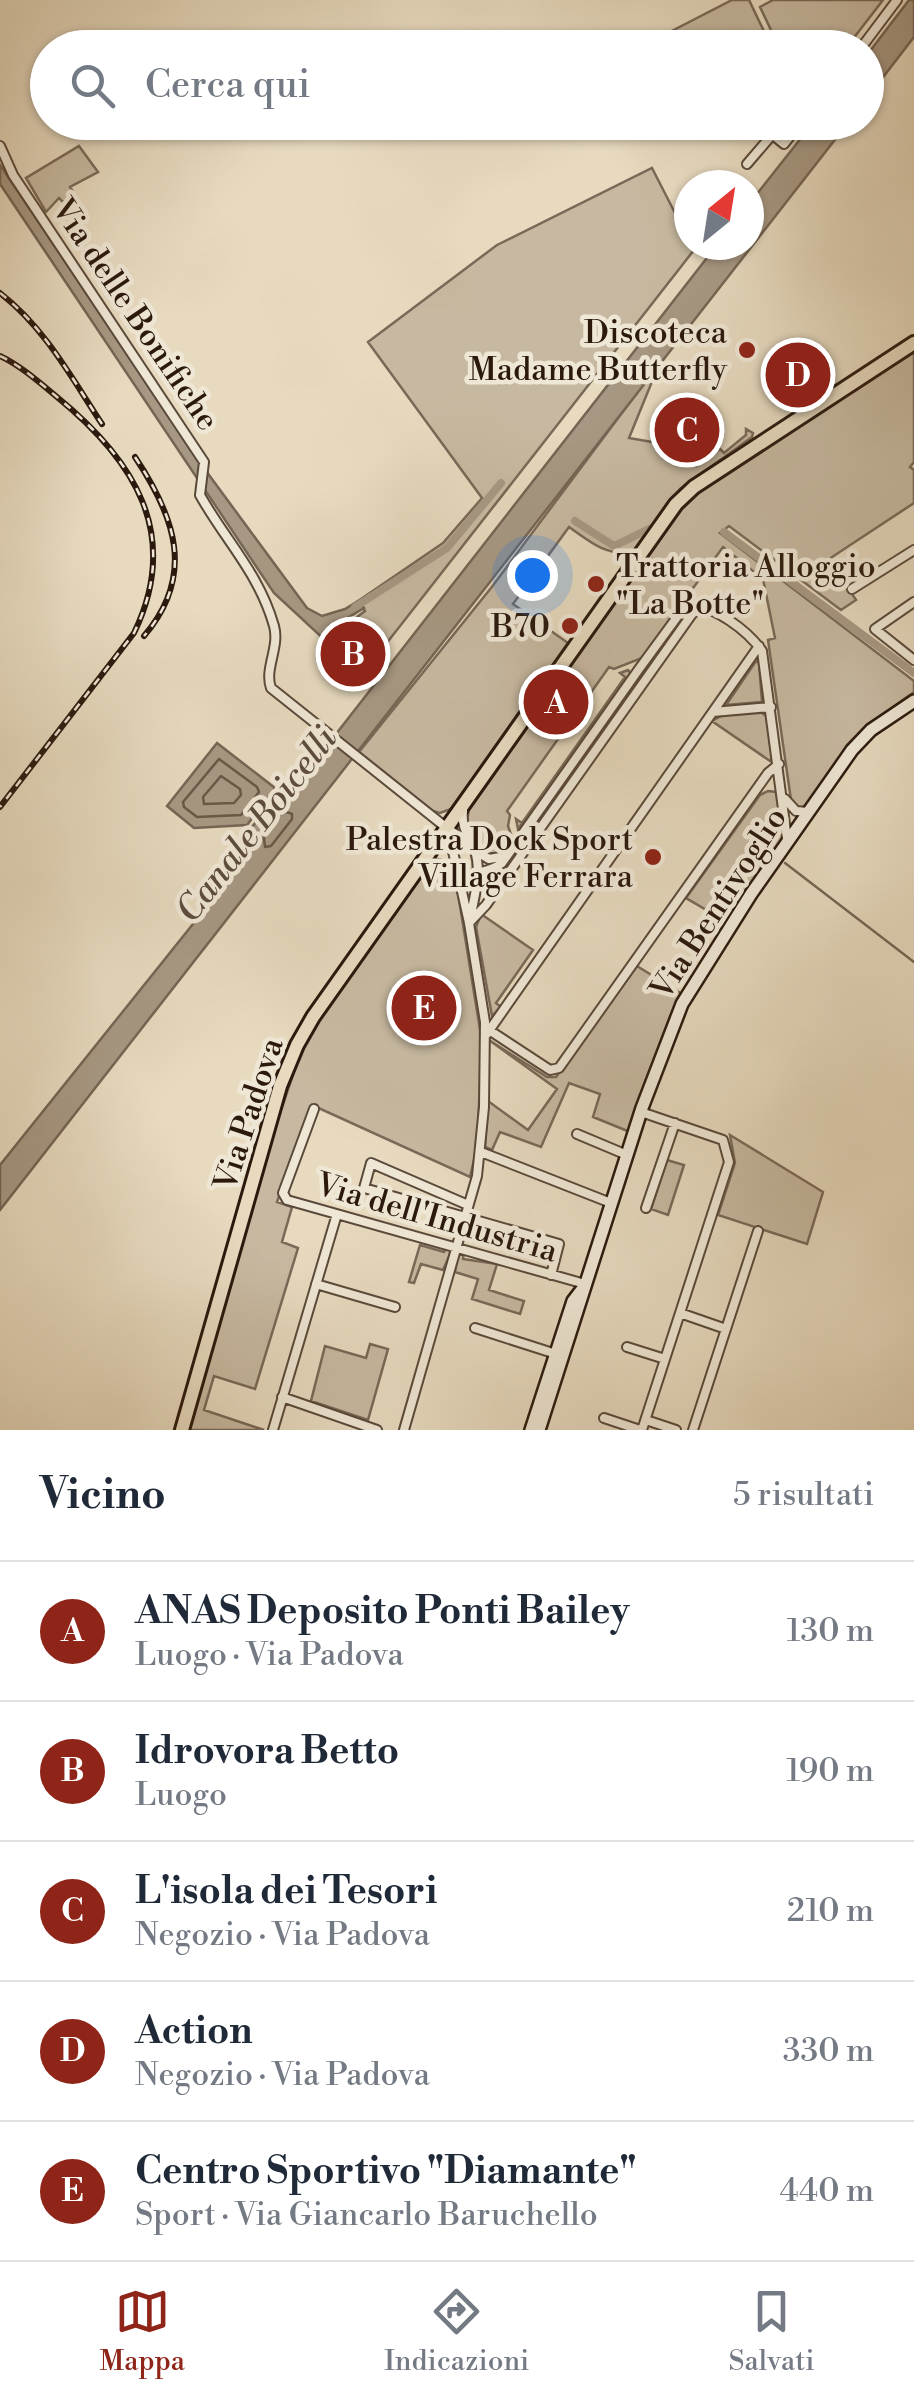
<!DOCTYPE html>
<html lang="it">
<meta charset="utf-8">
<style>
body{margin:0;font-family:"Libre Bodoni",serif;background:#f6f6f7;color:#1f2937}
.compass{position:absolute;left:674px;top:170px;width:90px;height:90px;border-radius:50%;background:#fff;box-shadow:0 2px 8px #0004;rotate:30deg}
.you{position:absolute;left:532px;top:575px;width:35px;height:35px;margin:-25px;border:8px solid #fff;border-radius:50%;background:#1a73e8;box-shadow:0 0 0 15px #1a73e833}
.badge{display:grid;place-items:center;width:65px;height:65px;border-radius:50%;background:#8f2418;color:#fff;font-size:32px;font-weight:700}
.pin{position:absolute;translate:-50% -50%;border:5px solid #fff;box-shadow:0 2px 10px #0006}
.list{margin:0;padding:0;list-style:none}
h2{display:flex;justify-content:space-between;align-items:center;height:130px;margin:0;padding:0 40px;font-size:42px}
h2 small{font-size:32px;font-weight:400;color:#747a83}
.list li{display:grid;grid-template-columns:65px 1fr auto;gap:30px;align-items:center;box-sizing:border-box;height:140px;padding:0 40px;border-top:2px solid #e0e1e3}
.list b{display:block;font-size:38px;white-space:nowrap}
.list p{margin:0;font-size:32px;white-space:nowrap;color:#747a83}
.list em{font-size:32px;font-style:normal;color:#747a83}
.icon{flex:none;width:55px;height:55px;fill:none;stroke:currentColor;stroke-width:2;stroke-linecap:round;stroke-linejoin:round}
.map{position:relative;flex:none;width:914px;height:1430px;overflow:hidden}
.search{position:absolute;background:#fff;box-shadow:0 2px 8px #0004;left:30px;right:30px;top:30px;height:110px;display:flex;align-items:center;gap:25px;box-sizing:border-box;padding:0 35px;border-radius:55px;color:#747a83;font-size:38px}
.sheet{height:830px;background:#fff}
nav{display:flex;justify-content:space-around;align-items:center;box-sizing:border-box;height:140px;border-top:2px solid #e0e1e3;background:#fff;font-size:28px;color:#747a83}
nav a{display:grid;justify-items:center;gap:5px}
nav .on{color:#8f2418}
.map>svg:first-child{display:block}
</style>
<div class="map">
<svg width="914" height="1430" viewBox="0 0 914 1430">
<rect width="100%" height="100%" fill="#e7dabf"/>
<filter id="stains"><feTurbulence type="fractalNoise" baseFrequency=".002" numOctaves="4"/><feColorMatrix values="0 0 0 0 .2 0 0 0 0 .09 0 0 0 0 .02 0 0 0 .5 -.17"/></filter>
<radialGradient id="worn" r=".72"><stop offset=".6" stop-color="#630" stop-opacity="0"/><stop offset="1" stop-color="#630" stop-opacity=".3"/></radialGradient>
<path fill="#c7b9a1" stroke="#796958" stroke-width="2.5" d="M732,0H749L771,46L670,47L664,35Z
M773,0H883L846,48L779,47L760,7Z
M79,146L98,172L70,187L75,195L63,202L59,198L46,212L26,178Z
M652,168L694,250L386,644L357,617L365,611L358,601L443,543L482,498L368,342L497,245Z
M914,347V462L910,467L914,470V503L829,559L856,600L841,610L729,526L720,533L914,681V692L863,729L847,745L811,803L804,809L795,806L791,800L768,640L775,638L763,579L723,547L642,658L614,669L609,667L507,811L510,815L508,826L512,837L504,853C479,858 463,834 469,810L696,488Z
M660,362L629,438L658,443L667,436L683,459L696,466L720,449L724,453L746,435V429L753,433L752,437L680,489L632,555C601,552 593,544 569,527L513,604L568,643L451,809L440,813L433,811L359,752L491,588Z
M756,661L759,663L762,702L726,705Z
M628,670L631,674L518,829L516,819L522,823L625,677L620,673Z
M761,712L766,716L773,756L770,761L712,721L723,715Z
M768,791L776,792L784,837L727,922L686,898L760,795Z
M429,866C442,865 449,870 456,881L482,1042L477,1147L470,1177L312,1105L277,1202L292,1207L282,1242L298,1248L255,1389L214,1376L204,1410L264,1430H189L276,1125L298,1060L314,1027Z
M481,914L533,950L496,1003L501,1007L492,1016L476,927Z
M637,966L682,994L630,1132L593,1117L600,1094L569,1083L541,1147L500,1132L492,1150L485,1147L488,1101L528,1130L557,1089L489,1040L547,1077H556Z
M730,1135L823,1192L807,1244L718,1215L735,1163Z
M667,1160L684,1165L668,1215L651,1209Z
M420,1245L444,1252L446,1248L452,1250L443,1270L421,1264L414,1283L409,1282Z
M458,1251L464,1253L463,1259L497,1264L489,1290L524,1301L520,1314L472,1299L478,1279L455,1272Z
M370,1344L388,1349L368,1420L311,1401L325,1346L366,1358Z"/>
<path fill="#a79883" stroke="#756554" stroke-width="2.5" d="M909,0H914V37L867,98V55Z
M813,123H848L0,1210V1165L253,849L252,827L271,803L283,802L717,245H749V204Z
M0,165L209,475L307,608L322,616L345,609L358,601L364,608L336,625L338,630L352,639L350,642L353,644L343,657L274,593L0,184Z
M217,743L275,788L247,825L194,828L167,806Z"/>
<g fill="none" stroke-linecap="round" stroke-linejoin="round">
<path stroke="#695848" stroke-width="2.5" d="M219,759L257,787L259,792L241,815L197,817L184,807L183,802Z
M221,776L240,789L241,795L234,803L204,804L203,797Z
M287,812L292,814V819L271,846L265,847L263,829L275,813Z"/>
<path stroke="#756554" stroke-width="2.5" d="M785,863L914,962"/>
<path stroke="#a79883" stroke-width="8" d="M575,521L614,546L649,529
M724,532L914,673
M355,607L447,548L501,483
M341,645L357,656
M363,661L387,680"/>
<g stroke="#5a493a" stroke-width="12">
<path id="street" d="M861,48L897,0
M773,135L784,144L801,122
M0,146L13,175L204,462L200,495C225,540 259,573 274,626C280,647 264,669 271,688L448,829L470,843
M747,164L783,122
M852,589L914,550
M914,602L875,629L914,660
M713,712L771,707
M785,799L796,811L809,812
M463,811C461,828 469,836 475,851C482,872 474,898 470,919
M474,850L489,859L506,856
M423,866C436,860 451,866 458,878
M460,882C472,870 489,874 502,863L639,669L680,613L690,606C714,605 748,631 762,651L787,839
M469,923L486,905L692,614L703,606
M489,1030L550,1070L559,1068L768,773L779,764
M486,1035L759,646
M314,1109L283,1193L287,1200L585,1284
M641,1112L723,1140L729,1162L642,1430
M577,1134L627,1155
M481,1152L611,1203
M468,1205L371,1163L364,1188L559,1244L551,1275
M646,1208L675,1123
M316,1284L395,1307
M680,1313L726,1329
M475,1328L556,1354
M627,1347L665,1359
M282,1397L377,1430
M604,1418L640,1430
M646,1420L676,1430
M273,1430L337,1214
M404,1430L477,1176L484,1107L485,1022L469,923L448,829
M693,1430L758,1231"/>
</g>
<g stroke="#2b190e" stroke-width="16">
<path id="secondary" d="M531,1430L573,1301L583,1288
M539,1430L642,1108L682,1004L751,894L852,750L871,730L914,701"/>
</g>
<g stroke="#2b190e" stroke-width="18">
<path id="primary" d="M182,1430L280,1086L297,1045L313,1017L676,504L694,487L914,343"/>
</g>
<use href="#street" stroke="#efe7d5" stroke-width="8"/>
<use href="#secondary" stroke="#efe7d5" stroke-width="11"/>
<use href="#primary" stroke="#e7dabf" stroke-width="12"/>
<g stroke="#2b190e" stroke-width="6">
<path id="rail" d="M0,293C45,328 71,377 102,424
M0,356C21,366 39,382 57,397C134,460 182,534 134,633L0,807
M135,457C175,517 196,575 144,636"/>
</g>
<use href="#rail" stroke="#efe7d5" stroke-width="2.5" stroke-dasharray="8" stroke-linecap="butt"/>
</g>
<g fill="#8f2418" stroke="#efe7d5" stroke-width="4">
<circle cx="747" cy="350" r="10"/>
<circle cx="596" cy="584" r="10"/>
<circle cx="570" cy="626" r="10"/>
<circle cx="653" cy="857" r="10"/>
</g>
<g text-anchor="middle" stroke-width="9" stroke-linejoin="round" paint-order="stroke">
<g font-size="32" fill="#2b190e" stroke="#efe7d5">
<text transform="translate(136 314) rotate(56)" y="11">Via delle Bonifiche</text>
<text transform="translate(718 903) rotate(-57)" y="11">Via Bentivoglio</text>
<text transform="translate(248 1114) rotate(-72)" y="11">Via Padova</text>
<text transform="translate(437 1217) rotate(16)" y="11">Via dell'Industria</text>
</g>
<g font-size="32" fill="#2b190e" stroke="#efe7d5" text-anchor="end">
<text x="727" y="343">Discoteca<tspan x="727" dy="37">Madame Butterfly</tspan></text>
<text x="616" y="577" text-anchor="start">Trattoria Alloggio<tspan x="616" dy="37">"La Botte"</tspan></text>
<text x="550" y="637">B70</text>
<text x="633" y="850">Palestra Dock Sport<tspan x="633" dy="37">Village Ferrara</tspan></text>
</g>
<g font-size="35" font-style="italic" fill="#5d4c3d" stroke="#efe7d5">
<text transform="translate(256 824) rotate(-52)" y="12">Canale Boicelli</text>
</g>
</g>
<rect width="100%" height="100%" filter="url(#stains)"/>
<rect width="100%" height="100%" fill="url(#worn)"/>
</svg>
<svg class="compass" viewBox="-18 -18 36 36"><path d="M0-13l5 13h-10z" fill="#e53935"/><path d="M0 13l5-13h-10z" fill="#747a83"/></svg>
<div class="you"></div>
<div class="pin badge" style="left:556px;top:702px">A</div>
<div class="pin badge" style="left:353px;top:654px">B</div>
<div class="pin badge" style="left:687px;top:430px">C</div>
<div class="pin badge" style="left:798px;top:375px">D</div>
<div class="pin badge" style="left:424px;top:1008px">E</div>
<div class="search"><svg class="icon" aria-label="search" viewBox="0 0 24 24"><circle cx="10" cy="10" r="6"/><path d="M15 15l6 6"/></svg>Cerca qui</div>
</div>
<section class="sheet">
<h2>Vicino<small>5 risultati</small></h2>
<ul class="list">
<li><span class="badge">A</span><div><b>ANAS Deposito Ponti Bailey</b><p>Luogo · Via Padova</p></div><em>130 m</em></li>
<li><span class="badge">B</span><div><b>Idrovora Betto</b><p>Luogo</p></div><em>190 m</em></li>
<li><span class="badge">C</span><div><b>L'isola dei Tesori</b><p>Negozio · Via Padova</p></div><em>210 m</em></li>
<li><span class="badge">D</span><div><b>Action</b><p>Negozio · Via Padova</p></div><em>330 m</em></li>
<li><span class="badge">E</span><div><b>Centro Sportivo &quot;Diamante&quot;</b><p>Sport · Via Giancarlo Baruchello</p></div><em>440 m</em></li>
</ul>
</section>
<nav>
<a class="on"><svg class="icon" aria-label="map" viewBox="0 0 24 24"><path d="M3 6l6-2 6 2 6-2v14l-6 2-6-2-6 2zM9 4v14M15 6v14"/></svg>Mappa</a>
<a><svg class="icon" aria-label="directions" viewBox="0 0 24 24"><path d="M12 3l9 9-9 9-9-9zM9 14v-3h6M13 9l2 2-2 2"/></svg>Indicazioni</a>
<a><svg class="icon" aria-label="saved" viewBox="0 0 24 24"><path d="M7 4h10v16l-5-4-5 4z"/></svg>Salvati</a>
</nav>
